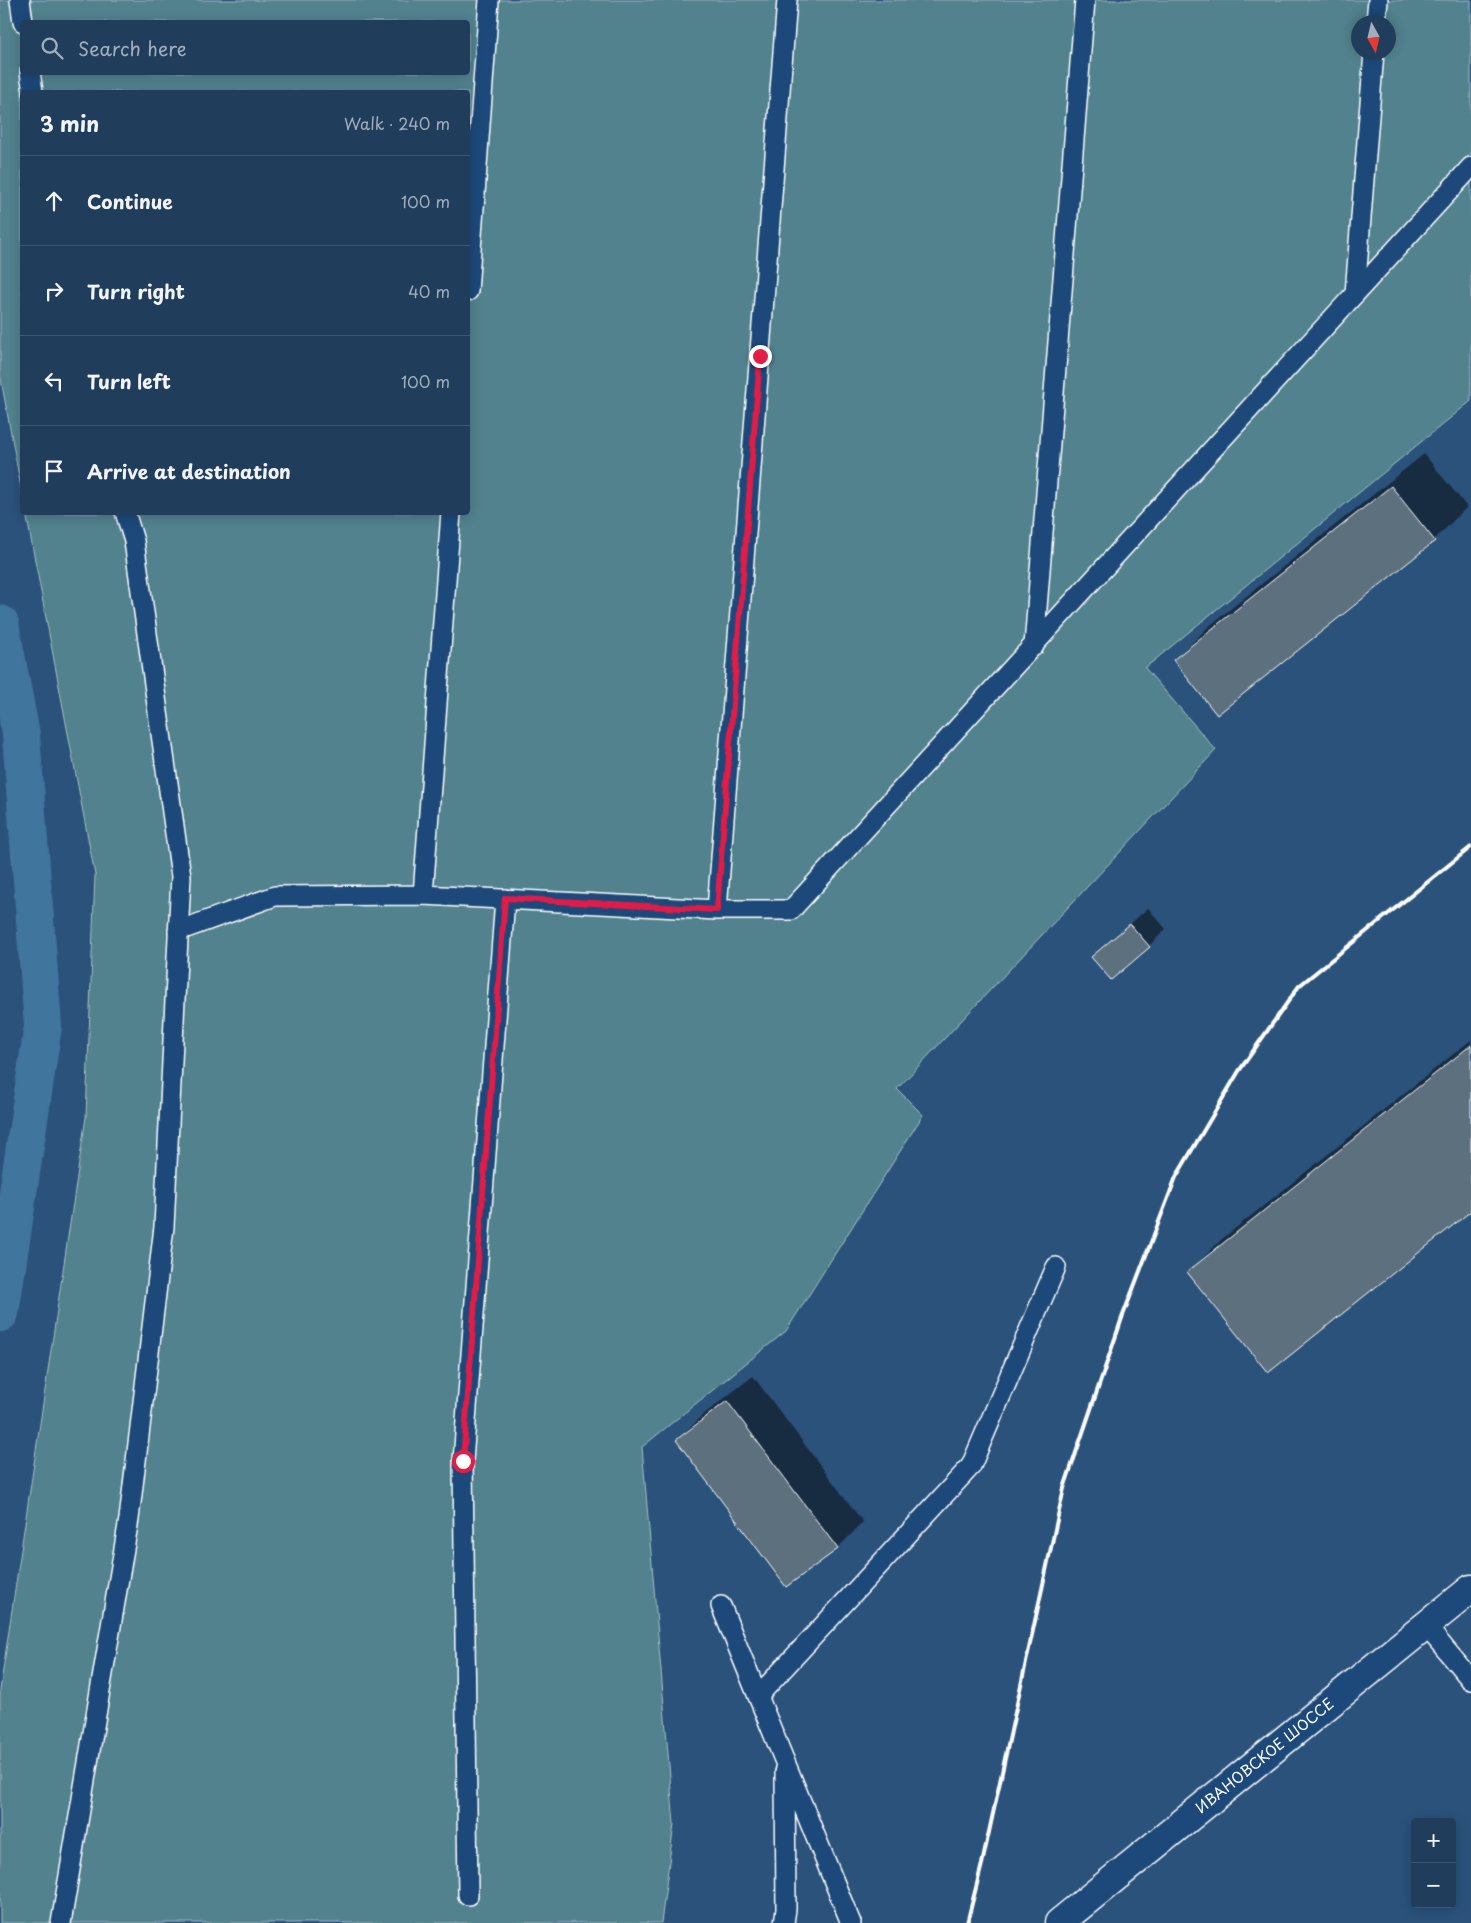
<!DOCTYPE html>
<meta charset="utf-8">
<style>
body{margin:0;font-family:"Playpen Sans",sans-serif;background:#284562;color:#f1f3f6}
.controls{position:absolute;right:15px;bottom:15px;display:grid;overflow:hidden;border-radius:5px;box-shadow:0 2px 12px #0003}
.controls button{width:45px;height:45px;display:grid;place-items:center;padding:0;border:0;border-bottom:1px solid #3d5772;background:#203e5c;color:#f1f3f6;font:25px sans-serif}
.compass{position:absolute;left:1351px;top:15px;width:45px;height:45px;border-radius:50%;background:#203e5c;box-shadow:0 2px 12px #0003;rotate:172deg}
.stop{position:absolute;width:15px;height:15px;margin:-11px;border:4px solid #e11d48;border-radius:50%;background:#fff}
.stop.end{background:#e11d48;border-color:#fff;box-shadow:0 1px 5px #0008}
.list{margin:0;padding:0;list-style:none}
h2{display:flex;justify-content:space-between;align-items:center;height:65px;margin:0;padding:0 20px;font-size:21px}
h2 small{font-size:16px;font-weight:400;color:#a2aebb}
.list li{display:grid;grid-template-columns:32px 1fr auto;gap:15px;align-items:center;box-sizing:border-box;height:90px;padding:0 20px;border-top:1px solid #3d5772}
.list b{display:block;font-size:19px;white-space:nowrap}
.list em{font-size:16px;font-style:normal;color:#a2aebb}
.icon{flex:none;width:28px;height:28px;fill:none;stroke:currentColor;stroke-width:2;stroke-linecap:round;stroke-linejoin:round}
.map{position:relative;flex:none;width:1471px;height:1923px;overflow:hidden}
.search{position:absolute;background:#203e5c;box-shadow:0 2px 12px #0003;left:20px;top:20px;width:450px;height:55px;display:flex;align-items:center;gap:12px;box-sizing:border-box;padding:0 18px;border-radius:5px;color:#a2aebb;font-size:19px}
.panel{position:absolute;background:#203e5c;box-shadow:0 2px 12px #0003;left:20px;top:90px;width:450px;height:425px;border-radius:5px}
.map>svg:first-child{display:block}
</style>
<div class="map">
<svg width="1471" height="1923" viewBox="0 0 1471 1923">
<rect width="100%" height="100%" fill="#2b527b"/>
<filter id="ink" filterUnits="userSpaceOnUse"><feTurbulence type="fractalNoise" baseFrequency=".02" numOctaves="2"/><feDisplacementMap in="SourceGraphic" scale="10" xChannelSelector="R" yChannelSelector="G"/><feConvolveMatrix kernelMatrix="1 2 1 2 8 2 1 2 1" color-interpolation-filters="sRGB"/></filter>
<g filter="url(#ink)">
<path fill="#51828d" stroke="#a8c0c6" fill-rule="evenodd" d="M0,0H1471V401L1145,668L1216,750L897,1089L923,1115L786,1331L642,1447L674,1824L661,1923H0V1690L86,1117L95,875L26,513L468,512V92H22V493L0,374ZM22,22H468V72H22ZM1358,22H1388V52H1358Z"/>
<path fill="#0007" d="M1424,454L1467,507L1434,540L1175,660L1208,627Z
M1148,908L1166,929L1149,946L1093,957Z
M1471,1040V1209L1189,1272L1222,1239Z
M753,1376L863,1522L838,1548L787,1585L677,1440L703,1415Z"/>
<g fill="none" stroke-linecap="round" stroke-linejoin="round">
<path stroke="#41749e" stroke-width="38" d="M0,624L21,735L43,1026L0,1313"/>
</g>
<path fill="#5d707e" stroke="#fff" d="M1391,486L1435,541L1217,715L1173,660Z
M1130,924L1150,947L1111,980L1091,957Z
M1471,1045V1211L1268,1373L1187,1272Z
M727,1401L838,1549L786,1587L676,1440Z"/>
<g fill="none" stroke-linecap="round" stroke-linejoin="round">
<g stroke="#fff" stroke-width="22">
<path id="lane" d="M20,0L23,22
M1376,22L1378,0
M30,72L33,92
M468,291L489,0
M1355,294L1374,52
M1034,646L1085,0
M423,895L451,512
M717,910L787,0
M178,931L275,896L423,895L717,910H791L1471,167
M721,1606L851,1923
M1426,1626L1471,1680
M758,1696L971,1466L1056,1267
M468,1895L463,1461L505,899
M61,1923L129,1519L164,1227L181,876L134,541L125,512
M784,1923L786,1909L785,1772"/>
</g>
<g stroke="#fff" stroke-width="31">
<g id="secondary">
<path id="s1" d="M1059,1923L1471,1589"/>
</g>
</g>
<use href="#lane" stroke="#1f4a7a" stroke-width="19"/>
<use href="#secondary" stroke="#1f4a7a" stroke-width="28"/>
<path stroke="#fff" stroke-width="4" d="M967,1923L982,1864L1064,1488L1122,1318L1176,1177L1239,1071L1299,986L1471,847"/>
</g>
</g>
<g fill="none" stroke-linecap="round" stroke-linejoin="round" filter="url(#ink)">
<path stroke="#e11d48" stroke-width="6" d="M463,1461L505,898L717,910L760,356"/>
</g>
<g text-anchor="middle" stroke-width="4" stroke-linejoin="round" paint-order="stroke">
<g font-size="15" fill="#fff" stroke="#1f4a7a">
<text dy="5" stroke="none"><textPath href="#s1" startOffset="265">ИВАНОВСКОЕ ШОССЕ</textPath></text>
</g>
</g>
</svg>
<div class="controls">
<button>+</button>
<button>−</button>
</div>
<svg class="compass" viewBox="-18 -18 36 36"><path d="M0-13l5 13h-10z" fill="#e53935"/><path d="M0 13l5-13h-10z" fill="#a2aebb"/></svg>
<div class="stop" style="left:463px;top:1461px"></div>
<div class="stop end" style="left:760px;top:356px"></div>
<div class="search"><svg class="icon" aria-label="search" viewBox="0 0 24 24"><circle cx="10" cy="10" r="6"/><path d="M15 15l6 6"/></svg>Search here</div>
<section class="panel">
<h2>3 min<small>Walk · 240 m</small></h2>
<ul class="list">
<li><svg class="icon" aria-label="ahead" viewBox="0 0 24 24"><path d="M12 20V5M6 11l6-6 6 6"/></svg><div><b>Continue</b></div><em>100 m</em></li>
<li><svg class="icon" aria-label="right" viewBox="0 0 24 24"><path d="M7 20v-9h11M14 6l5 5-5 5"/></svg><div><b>Turn right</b></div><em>40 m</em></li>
<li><svg class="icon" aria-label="left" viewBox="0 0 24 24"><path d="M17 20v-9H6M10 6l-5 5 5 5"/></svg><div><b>Turn left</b></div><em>100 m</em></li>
<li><svg class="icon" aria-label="arrive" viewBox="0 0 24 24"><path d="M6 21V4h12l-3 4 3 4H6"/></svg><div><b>Arrive at destination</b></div></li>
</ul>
</section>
</div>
